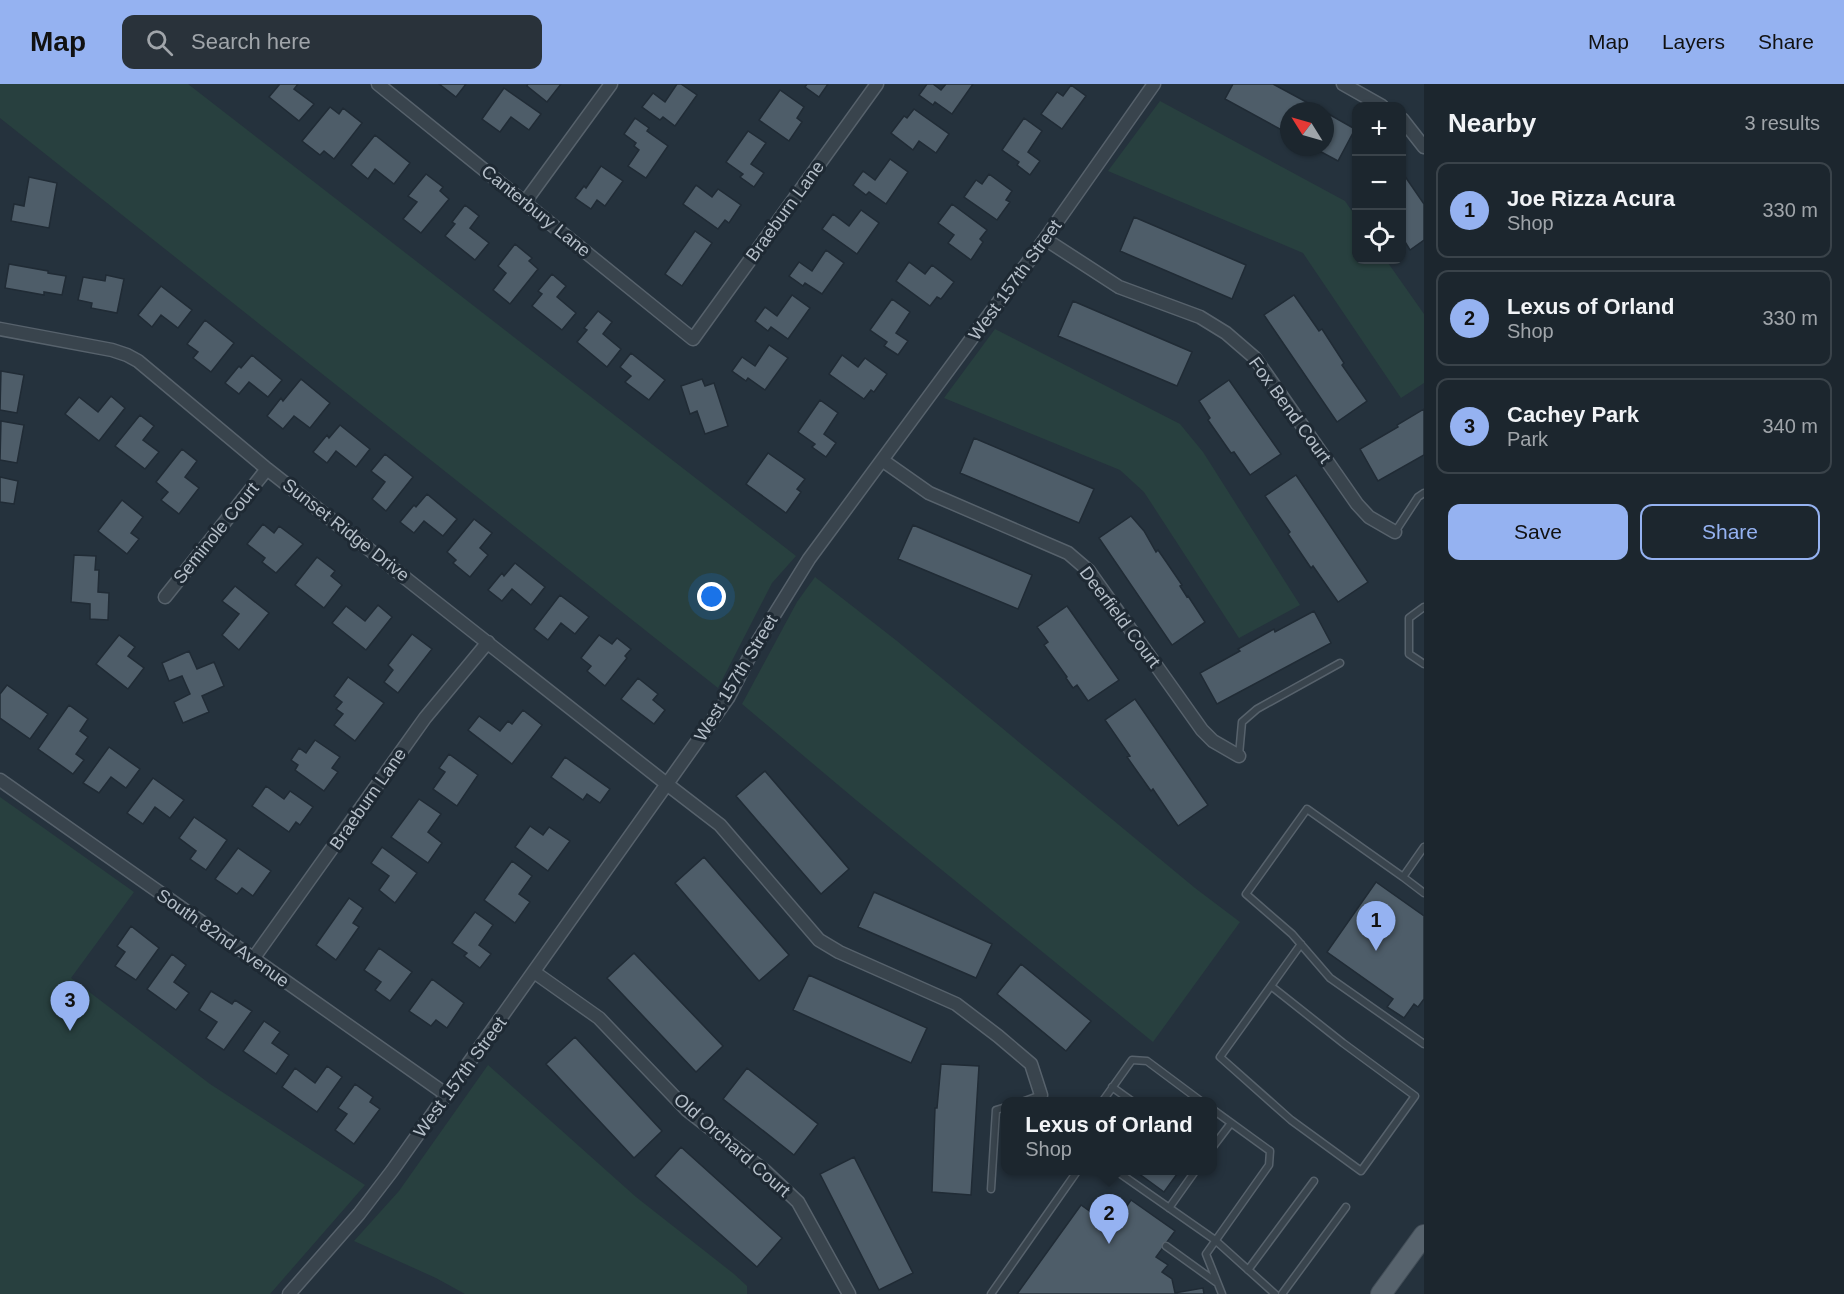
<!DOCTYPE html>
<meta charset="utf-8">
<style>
body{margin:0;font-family:Helvetica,sans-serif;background:#29323a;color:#f1f3f6}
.controls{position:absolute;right:18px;top:18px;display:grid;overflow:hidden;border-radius:12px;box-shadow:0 2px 4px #0004}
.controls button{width:54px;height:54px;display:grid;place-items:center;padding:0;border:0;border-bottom:2px solid #3a434a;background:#1c262e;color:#f1f3f6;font:30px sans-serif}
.compass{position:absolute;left:1280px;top:18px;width:54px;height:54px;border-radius:50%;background:#1c262e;box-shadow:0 2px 4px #0004;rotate:307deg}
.you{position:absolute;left:712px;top:513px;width:21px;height:21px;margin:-15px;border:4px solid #fff;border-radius:50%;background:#1a73e8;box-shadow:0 0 0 9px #1a73e833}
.badge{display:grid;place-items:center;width:39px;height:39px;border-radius:50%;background:#95b2f1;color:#111;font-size:20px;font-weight:700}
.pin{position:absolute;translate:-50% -50px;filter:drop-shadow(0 2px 3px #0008)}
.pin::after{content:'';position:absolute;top:32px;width:21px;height:18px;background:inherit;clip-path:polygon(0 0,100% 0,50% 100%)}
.popup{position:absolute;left:1001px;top:1013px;width:216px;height:78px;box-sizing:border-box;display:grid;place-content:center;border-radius:12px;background:#1c262e;filter:drop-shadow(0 2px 4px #0005);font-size:20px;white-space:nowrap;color:#a0a5aa}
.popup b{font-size:22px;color:#f1f3f6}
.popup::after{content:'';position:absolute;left:50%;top:100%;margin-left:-12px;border:12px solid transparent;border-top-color:#1c262e}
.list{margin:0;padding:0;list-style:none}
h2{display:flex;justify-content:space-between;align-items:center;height:78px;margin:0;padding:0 24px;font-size:26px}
h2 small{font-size:20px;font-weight:400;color:#a0a5aa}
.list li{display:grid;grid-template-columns:39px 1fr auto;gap:18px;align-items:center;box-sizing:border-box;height:96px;margin:0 12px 12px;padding:0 12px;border:2px solid #3a434a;border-radius:12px}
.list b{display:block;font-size:22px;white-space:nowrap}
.list p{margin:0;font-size:20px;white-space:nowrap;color:#a0a5aa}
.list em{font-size:20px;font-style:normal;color:#a0a5aa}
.actions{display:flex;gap:12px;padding:18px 24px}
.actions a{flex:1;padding:14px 0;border:2px solid #95b2f1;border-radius:12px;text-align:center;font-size:21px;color:#95b2f1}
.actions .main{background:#95b2f1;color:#111}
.icon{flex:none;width:33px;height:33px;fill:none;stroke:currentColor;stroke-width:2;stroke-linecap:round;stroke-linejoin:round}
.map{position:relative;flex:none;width:1424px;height:1210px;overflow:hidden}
header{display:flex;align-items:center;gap:36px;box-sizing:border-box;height:84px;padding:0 30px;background:#95b2f1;color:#111}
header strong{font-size:28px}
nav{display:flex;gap:33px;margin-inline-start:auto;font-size:21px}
.search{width:420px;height:54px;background:#29323a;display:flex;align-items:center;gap:15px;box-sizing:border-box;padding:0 21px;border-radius:12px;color:#a0a5aa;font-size:22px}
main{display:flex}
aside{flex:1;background:#1c262e}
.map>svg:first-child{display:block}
</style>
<header>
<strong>Map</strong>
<div class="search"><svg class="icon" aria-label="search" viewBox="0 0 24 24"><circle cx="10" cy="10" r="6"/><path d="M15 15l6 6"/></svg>Search here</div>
<nav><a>Map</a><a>Layers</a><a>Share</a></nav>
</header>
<main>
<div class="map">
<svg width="1424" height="1210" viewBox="0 0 1424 1210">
<rect width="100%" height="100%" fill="#25323d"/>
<path fill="#28403f" d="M0,0H188L796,472L772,499L718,604L0,34Z
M1160,17L1345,117L1356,133V176H1386L1424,230V299L1401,314L1303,169L1108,87Z
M995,245L1180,340L1203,368L1300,521L1239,554L1144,408L1120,386L944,314Z
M815,493L897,557L1195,804L1240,838L1153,958L856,716L742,620L797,518Z
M0,713L134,808L71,894L210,1000L365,1101L270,1210H0Z
M488,981L636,1113L734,1190L747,1202V1210H465L436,1194L354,1157L399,1107Z"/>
<path fill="#4e5d69" stroke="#202b35" stroke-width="1.5" d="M278,0H298L294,5L314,20L299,37L269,13L279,1Z
M439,0H466L456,13Z
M528,0H561L547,18L527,2Z
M677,0H681L697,11L675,42L663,33L660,36L642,23L653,9L665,18Z
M807,0H828L819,13L805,3Z
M927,0H933L941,6L946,0H973L952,30L935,18L933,21L919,11Z
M1233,0H1273L1323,27H1289V50L1225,15Z
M1071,1L1086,12L1062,45L1041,30L1057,8L1063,12Z
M504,4L541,30L529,46L511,33L500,48L482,35Z
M780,6L804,23L797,34L802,38L789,57L759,36Z
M330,23L339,30L343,24L362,39L334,75L324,67L320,71L302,57Z
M914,25L949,50L936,69L919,57L913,66L891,49L904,32L907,34Z
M1325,28L1355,45L1338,77L1312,63H1325Z
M635,34L649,44L647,47L668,62L646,94L628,82L639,66L634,62L636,59L624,50Z
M1024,34L1042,47L1028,68L1040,77L1030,91L1017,81L1019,78L1002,66Z
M748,47L766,59L751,80L764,89L754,103L740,93L743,90L726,78Z
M375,51L410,79L394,100L375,85L368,95L351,81Z
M890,75L908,88L886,120L869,108L866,111L853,101L863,87L875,96Z
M601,82L623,97L605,122L597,116L591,125L575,114L584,102L586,104Z
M1402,88L1424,120V156L1410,166L1402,153Z
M426,90L443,103L440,107L449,115L421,149L403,135L417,118L408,112Z
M989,90L1012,107L1006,116L1010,118L997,136L964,113L976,96L982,100Z
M29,93L57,99L49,144L11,137L14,120L24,122Z
M696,101L712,113L718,105L741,121L729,139L725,136L718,145L683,120Z
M952,120L987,146L980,155L983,158L971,176L948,159L954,151L938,139Z
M465,121L479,132L470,144L489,159L475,176L445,152L455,140L452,138Z
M861,126L879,139L857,170L822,145L833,130L849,142Z
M1134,133L1246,181L1232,215L1120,167Z
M695,147L712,159L682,202L665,190Z
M515,160L532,174L529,177L538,185L510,220L493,206L506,189L498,182Z
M826,166L844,179L822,210L805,199L803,202L789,192L799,178L812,187Z
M909,178L925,190L932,181L954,198L941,215L937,213L930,222L896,197Z
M9,180L48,187V189L66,192L62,211L44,208V211L5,204Z
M552,190L566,202L557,213L576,229L562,246L532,222L542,210L538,207Z
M106,191L124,195L117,229L91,224L92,219L78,216L83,193L105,197Z
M161,202L192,226L178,244L161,231L152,243L138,231Z
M792,211L810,224L788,255L771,243L768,247L755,237L765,223L777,232Z
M1294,211L1319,247L1322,245L1344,279L1342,281L1367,317L1337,338L1264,231Z
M892,215L910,228L896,249L908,257L898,271L884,262L887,258L870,246Z
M1073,217L1192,268L1177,302L1058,252Z
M598,227L612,238L603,250L621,265L607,283L577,258L587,246L584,244Z
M205,236L234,259L211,288L193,274L198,268L187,260Z
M769,261L788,274L765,306L748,294L746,297L732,287L742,273L755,282Z
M631,269L665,296L649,316L625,298L631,292L620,283Z
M252,271L282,296L268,313L249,298L239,310L225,299L239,282L241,284Z
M842,271L858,283L865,274L887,290L874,308L871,306L864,315L829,290Z
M1,287L24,291L17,329L0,326Z
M301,295L330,319L310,344L294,332L283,345L267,332L281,314L283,317Z
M702,295L705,302L714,299L728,342L705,350L697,327L690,330L681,302Z
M1229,296L1281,370L1250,391L1234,368L1231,369L1208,336L1210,334L1199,317Z
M111,312L125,324L99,357L65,330L79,313L98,328Z
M820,316L838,329L824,350L836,359L826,373L812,363L815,360L798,348Z
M1424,325V371L1378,397L1360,365L1398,343L1397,341Z
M140,331L154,342L143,356L159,368L145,385L115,362Z
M1,337L24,341L17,379L0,376Z
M340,341L370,365L356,383L336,367L327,379L313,368L327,351L329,354Z
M974,354L1094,405L1079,439L960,389Z
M182,365L197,377L185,393L199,404L179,430L161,416L168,408L156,398Z
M768,369L805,395L797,405L801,408L786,429L746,400Z
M385,370L413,393L386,427L372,415L385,398L371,387Z
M1296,391L1368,498L1338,518L1313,482L1311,484L1288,450L1290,448L1265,412Z
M0,393L18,397L14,420L0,418Z
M427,410L457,435L443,452L424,437L414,449L400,438L414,421L416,423Z
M122,416L143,433L131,449L139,455L127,470L98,447Z
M1131,432L1144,447L1156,468L1158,466L1167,479L1182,501L1180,502L1187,513L1188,512L1205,538L1172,561L1099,454Z
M474,435L492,449L480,464L488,471L470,493L453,479L456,476L447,468Z
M263,440L274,449L279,442L303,460L276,489L262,478L265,474L247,460Z
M913,441L1032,491L1018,525L898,475Z
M74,471L96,472L95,486H99L98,508L109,509L108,536L90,535V520L71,518Z
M317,473L335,487L331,492L342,501L324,524L295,501Z
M515,479L545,503L531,521L512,505L502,517L488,506L502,489L504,492Z
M235,502L269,529L239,566L222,551L239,530L222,517Z
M560,511L589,533L575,550L561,539L548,556L534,545Z
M378,521L392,533L366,566L332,539L346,522L365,537Z
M1067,522L1119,596L1088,617L1077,601L1073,604L1066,594L1067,593L1044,561L1048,558L1037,543Z
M1314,527L1331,559L1217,620L1200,589L1240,567L1238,565L1274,545L1275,548Z
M412,550L432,565L398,609L384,598L393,586L388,581Z
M119,551L135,563L128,572L144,584L128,605L96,580Z
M599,551L612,560L617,554L631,565L625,572L627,574L605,602L587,587L591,582L581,574Z
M189,567L197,585L214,578L224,602L202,612L209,628L183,639L174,618L190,610L182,592L169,597L162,579Z
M348,593L384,619L355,657L334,641L343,630L336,625L342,618L334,612Z
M638,594L658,610L653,616L665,626L654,640L621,615Z
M7,601L48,630L30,655L0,634V610Z
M1135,615L1208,721L1178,742L1153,705L1151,707L1127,673L1130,672L1105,636Z
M69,621L88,635L80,647L88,653L76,670L84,676L73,690L38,665Z
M523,626L542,641L512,680L468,646L479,632L500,647L508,637L512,640Z
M315,656L340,673L332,684L338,688L324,707L295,686L298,681L291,676L299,664L306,669Z
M109,663L140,685L126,704L111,693L99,709L83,699Z
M449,670L478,691L457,722L433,705L445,688L439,684Z
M565,673L610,705L600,719L587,710L583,716L551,693Z
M765,687L849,785L821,810L736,712Z
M153,694L184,716L170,734L155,723L143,740L127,729Z
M266,702L284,715L290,707L313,723L300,741L296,738L289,748L252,722Z
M419,715L441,730L428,748L442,759L428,779L391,753Z
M194,733L227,756L206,786L190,775L196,767L179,754Z
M530,742L543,751L549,743L570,757L548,787L515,763Z
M382,763L417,789L395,819L379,806L389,792L371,779Z
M238,764L271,787L253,812L242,804L237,810L215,795Z
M704,773L789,871L759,897L675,799Z
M512,777L532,792L519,810L530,818L515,839L484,816Z
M1376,798L1424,832V915L1418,923L1414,920L1404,934L1387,923L1393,915L1327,868Z
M874,808L992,860L976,894L858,843Z
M349,814L363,824L353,839L359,843L336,876L316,861Z
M475,828L493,841L479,861L491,870L480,884L464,872L467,869L452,859Z
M131,842L159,864L136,896L115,882L125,868L117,862Z
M379,864L412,888L390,917L375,906L381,898L364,886Z
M634,869L723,962L696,988L607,894Z
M172,870L186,881L174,898L189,909L176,926L147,905Z
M1021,880L1091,937L1066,967L997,910Z
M809,891L927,944L911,979L793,926Z
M432,895L464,919L447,944L436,936L431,942L409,927Z
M211,907L232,920L235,916L252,927L224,966L206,954L217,938L199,926Z
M264,937L280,948L272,959L289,971L276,990L243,967Z
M575,953L662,1047L634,1074L546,980Z
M941,980L979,982L971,1111L932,1108L935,1024H937Z
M327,982L342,993L317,1028L282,1003L295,984L315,999Z
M747,984L818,1040L794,1071L723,1015Z
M355,1000L373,1013L370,1018L380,1025L354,1060L335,1046L347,1030L338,1024Z
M681,1063L782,1154L757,1183L655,1092Z
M854,1073L913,1189L879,1206L820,1090Z
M1134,1086H1180L1164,1108Z
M1131,1116L1175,1147L1156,1173L1168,1181L1162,1188L1172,1195L1175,1209L1203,1204L1204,1210H1017L1081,1121L1112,1143Z"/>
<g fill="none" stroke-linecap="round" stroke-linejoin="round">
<g stroke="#57626c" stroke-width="9">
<path id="lane" d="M1395,448L1418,413L1424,409
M1424,523L1409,534V570L1424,580
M1239,671L1242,638L1257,625L1340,579
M1424,763L1403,793L1424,809
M1403,793L1307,725L1246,810L1292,850L1330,894L1424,960
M1271,902L1343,959L1415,1012L1361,1087L1291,1036L1220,973L1301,860
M1112,1003L1133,1018
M1022,1018L1041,1011
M1102,1018L1132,976L1147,977L1202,1018
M1212,1025L1270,1067L1269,1081L1206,1170L1222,1210
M1212,1064L1231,1039
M1115,1086L1215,1156L1275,1210
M991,1105L996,1026L1006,1023
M1169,1124L1196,1086
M1166,1162L1216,1198
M1248,1186L1314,1097
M991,1210L1078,1086
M1282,1210L1346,1123"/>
</g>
<g stroke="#57626c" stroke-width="15">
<path id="street" d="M378,0L693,255L877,0
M1343,0L1382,22
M1402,35L1424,63
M525,118L611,0
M1045,155L1119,203L1200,233L1226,249L1255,274L1357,420L1369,433L1395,448
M0,245L112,266L127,271L138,277L267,385L668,701L720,741L819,856L839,868L956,920L998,952L1031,980L1041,1011
M882,376L929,409L1068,469L1089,487L1202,646L1213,657L1239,672
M165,513L267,385
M0,696L447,1011
M253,875L425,634L488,558
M534,888L599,934L687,1026L765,1087L798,1118L849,1210
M289,1210L359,1130L392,1087L728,614L755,562L809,475L1045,155L1154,0"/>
</g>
<g stroke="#424d57" stroke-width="22">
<path id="primary" d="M1381,1210L1424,1151"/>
</g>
<use href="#lane" stroke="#39444d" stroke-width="6"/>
<use href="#street" stroke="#39444d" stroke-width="12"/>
<use href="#primary" stroke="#57636d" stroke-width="20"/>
</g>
<g text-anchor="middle" stroke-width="6" stroke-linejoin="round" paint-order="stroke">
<g font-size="18" fill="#b5bfc9" stroke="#1e2933">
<text transform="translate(536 127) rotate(39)" y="6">Canterbury Lane</text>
<text transform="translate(785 127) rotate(-54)" y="6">Braeburn Lane</text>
<text transform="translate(1015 196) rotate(-54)" y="6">West 157th Street</text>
<text transform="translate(1290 326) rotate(54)" y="6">Fox Bend Court</text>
<text transform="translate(346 446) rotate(38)" y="6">Sunset Ridge Drive</text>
<text transform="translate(216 449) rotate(-51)" y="6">Seminole Court</text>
<text transform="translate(1120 533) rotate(53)" y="6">Deerfield Court</text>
<text transform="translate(736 594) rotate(-59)" y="6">West 157th Street</text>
<text transform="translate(368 715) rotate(-55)" y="6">Braeburn Lane</text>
<text transform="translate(223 854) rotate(35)" y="6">South 82nd Avenue</text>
<text transform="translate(460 993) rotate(-54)" y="6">West 157th Street</text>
<text transform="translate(732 1061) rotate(41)" y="6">Old Orchard Court</text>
</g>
</g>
</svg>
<div class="controls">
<button>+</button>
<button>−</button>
<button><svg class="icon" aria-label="locate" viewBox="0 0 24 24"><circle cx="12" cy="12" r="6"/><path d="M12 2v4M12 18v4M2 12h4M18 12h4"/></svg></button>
</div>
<svg class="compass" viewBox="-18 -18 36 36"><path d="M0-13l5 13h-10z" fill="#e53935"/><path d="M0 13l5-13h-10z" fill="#a0a5aa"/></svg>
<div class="you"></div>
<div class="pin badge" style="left:1376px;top:867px">1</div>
<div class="pin badge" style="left:1109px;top:1160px">2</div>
<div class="popup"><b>Lexus of Orland</b>Shop</div>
<div class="pin badge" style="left:70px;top:947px">3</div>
</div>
<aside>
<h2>Nearby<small>3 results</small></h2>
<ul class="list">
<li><span class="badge">1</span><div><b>Joe Rizza Acura</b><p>Shop</p></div><em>330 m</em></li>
<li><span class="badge">2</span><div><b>Lexus of Orland</b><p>Shop</p></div><em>330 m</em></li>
<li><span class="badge">3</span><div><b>Cachey Park</b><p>Park</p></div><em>340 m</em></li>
</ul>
<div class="actions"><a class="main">Save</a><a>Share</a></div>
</aside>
</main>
